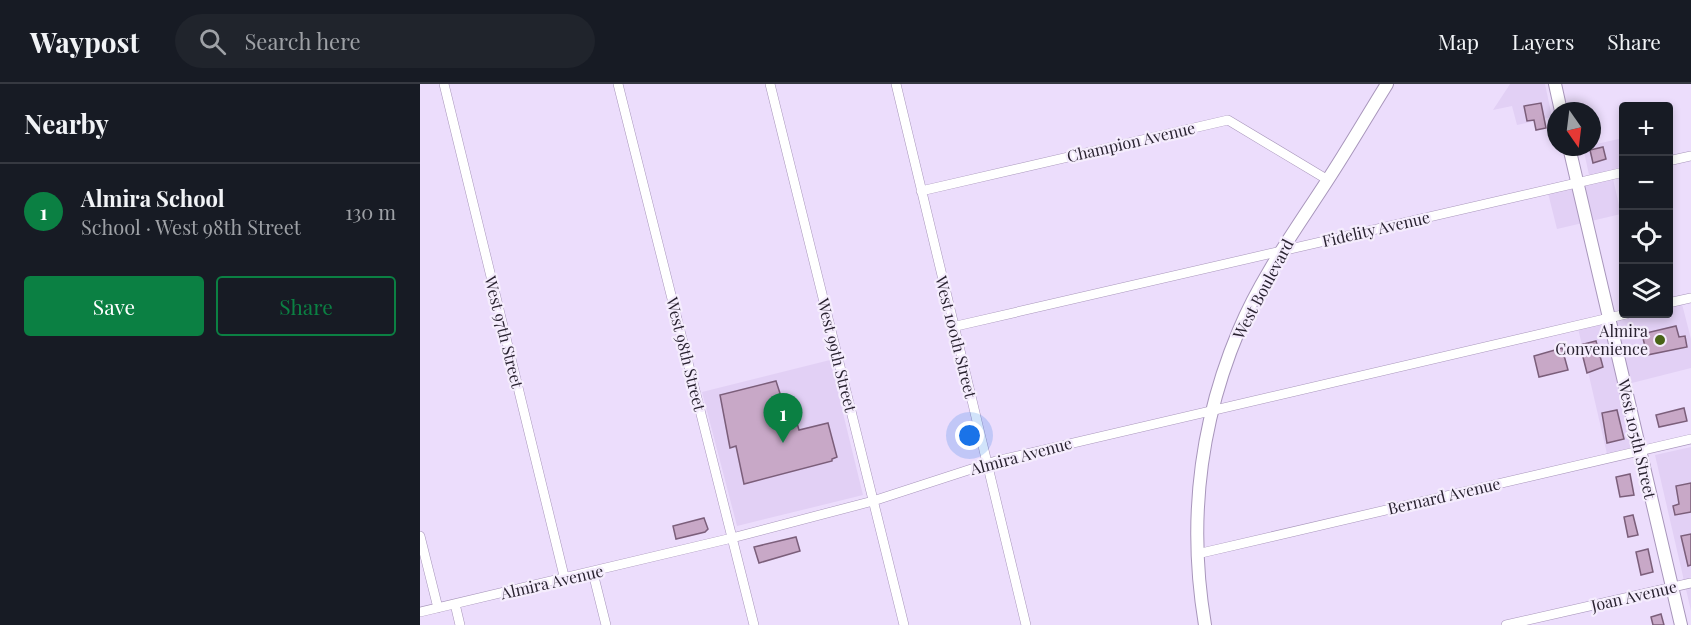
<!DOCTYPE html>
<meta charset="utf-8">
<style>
body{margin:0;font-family:"Playfair Display",serif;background:#20242c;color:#f1f3f6}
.controls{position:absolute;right:18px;top:18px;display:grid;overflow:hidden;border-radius:6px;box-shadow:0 3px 9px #0003}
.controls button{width:54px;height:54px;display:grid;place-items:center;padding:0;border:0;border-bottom:2px solid #363941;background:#171b24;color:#f1f3f6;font:30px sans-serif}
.compass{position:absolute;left:1127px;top:18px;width:54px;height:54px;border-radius:50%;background:#171b24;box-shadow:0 3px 9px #0003;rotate:166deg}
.you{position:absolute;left:550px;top:352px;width:21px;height:21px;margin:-15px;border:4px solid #fff;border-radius:50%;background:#1a73e8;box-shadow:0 0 0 9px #1a73e833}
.badge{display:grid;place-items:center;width:39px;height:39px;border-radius:50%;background:#0b8043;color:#fff;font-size:20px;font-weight:700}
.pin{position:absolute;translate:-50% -50px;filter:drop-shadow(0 2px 3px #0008)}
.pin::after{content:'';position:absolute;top:32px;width:21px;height:18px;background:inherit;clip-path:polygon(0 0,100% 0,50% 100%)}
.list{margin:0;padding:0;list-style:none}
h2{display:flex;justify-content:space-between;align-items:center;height:78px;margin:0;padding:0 24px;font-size:26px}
h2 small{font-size:20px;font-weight:400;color:#9ea1a6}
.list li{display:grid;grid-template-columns:39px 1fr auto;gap:18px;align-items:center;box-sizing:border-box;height:96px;padding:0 24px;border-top:2px solid #363941}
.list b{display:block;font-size:22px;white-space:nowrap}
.list p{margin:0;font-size:20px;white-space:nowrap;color:#9ea1a6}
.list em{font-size:20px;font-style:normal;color:#9ea1a6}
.actions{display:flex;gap:12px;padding:18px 24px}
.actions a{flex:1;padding:14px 0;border:2px solid #0b8043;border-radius:6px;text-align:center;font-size:21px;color:#0b8043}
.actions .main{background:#0b8043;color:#fff}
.icon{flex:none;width:33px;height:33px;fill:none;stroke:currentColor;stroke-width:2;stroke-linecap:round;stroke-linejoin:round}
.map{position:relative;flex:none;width:1271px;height:541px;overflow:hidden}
header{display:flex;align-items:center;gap:36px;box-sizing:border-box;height:84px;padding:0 30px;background:#171b24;border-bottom:2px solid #363941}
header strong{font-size:28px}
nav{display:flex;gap:33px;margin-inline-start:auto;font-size:21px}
.search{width:420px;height:54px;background:#20242c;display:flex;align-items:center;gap:15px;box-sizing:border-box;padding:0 21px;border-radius:33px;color:#9ea1a6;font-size:22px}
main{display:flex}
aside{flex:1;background:#171b24}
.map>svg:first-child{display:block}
</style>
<header>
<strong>Waypost</strong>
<div class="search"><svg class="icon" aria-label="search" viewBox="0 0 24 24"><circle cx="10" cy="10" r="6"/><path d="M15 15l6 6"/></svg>Search here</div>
<nav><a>Map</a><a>Layers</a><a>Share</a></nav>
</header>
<main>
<aside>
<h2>Nearby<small></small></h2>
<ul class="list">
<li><span class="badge">1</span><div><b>Almira School</b><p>School · West 98th Street</p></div><em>130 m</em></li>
</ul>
<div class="actions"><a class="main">Save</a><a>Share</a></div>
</aside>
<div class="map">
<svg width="1271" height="541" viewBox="0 0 1271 541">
<rect width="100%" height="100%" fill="#ecddfc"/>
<path fill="#e2d0f5" d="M1090,0H1125L1132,33L1097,41L1092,22L1073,26Z
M1203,54V82L1191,86L1201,130L1137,145L1126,101L1169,91L1163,63Z
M1262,220L1271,255V284L1200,302L1214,363L1187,370L1158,244L1220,230H1248L1249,223Z
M410,276L443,411L317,442L282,308Z
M1271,363V527L1235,371Z"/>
<path fill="#c8a8c7" stroke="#7b5e7a" stroke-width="1.5" d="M1121,19L1126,44L1116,46L1114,36L1107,37L1104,22Z
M1183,63L1186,75L1173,79L1170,66Z
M1256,242L1259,253L1265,252L1267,263L1227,271L1222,250Z
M1176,257L1183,283L1167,289L1160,261Z
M1142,264L1148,286L1119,293L1114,272Z
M356,297L368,334L375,332L379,346L408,339L417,373L412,375V377L324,400L316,362L310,364L300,311Z
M1264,324L1267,337L1239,343L1236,331Z
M1197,326L1204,355L1187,359L1182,329Z
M1210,390L1214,411L1200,413L1196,393Z
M1271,399V428L1255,431L1253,422L1259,420L1256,402Z
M1213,431L1218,451L1208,453L1204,433Z
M284,434L288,445L285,448L256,455L253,442Z
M1271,450V481L1268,482L1261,452Z
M376,453L380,467L339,479L334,463Z
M1228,465L1233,488L1221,491L1216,468Z
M1241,530L1244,541H1233L1231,533Z"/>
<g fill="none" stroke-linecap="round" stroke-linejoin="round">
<g stroke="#a896bb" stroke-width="10">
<path id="street" d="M24,0L145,496
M198,0L334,541
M350,0L484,541
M476,0L606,541
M1248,77L1271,72
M501,107L808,36L908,96
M1248,219L1271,214
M532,243L1204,88
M0,452L18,524
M777,470L1271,355
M173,489L186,541
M35,520L40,541
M0,528L312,454L453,417L576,377L1206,230
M1086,541L1271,499"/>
</g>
<g stroke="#a896bb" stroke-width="14">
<path id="secondary" d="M1135,0L1141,27
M1149,63L1261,541
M785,541C768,440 779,341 819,246C841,193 876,145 907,97C928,65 947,32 967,0"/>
</g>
<use href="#street" stroke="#fff" stroke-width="9"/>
<use href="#secondary" stroke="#fff" stroke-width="12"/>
</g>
<circle fill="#486416" stroke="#f5edfd" stroke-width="2" cx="1240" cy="256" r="6"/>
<g text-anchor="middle" stroke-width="4.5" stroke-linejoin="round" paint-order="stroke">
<g font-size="16" fill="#2a2331" stroke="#f5edfd">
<text transform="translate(711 58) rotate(-13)" y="6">Champion Avenue</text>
<text transform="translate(956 145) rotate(-13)" y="6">Fidelity Avenue</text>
<text transform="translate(843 205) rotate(-62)" y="6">West Boulevard</text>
<text transform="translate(84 248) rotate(76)" y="6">West 97th Street</text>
<text transform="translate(536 253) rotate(76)" y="6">West 100th Street</text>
<text transform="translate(266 270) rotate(76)" y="6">West 98th Street</text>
<text transform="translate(417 271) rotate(76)" y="6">West 99th Street</text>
<text transform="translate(1217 355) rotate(77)" y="6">West 105th Street</text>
<text transform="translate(601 372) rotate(-15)" y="6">Almira Avenue</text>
<text transform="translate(1024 412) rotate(-13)" y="6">Bernard Avenue</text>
<text transform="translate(132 498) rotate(-13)" y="6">Almira Avenue</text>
<text transform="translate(1214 512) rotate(-13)" y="6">Joan Avenue</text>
</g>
<g font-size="16" fill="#2a2331" stroke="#f5edfd" text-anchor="end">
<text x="1228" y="253">Almira<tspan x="1228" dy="18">Convenience</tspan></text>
</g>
</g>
</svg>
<div class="controls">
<button>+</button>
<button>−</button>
<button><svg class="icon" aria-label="locate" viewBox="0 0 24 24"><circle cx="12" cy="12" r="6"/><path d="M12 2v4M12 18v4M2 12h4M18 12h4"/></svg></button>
<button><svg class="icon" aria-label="layers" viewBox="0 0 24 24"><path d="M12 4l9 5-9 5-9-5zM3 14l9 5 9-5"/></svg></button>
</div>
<svg class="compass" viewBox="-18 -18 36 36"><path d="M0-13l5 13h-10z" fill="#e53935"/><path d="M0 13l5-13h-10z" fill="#9ea1a6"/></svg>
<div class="you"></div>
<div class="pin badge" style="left:363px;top:359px">1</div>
</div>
</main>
